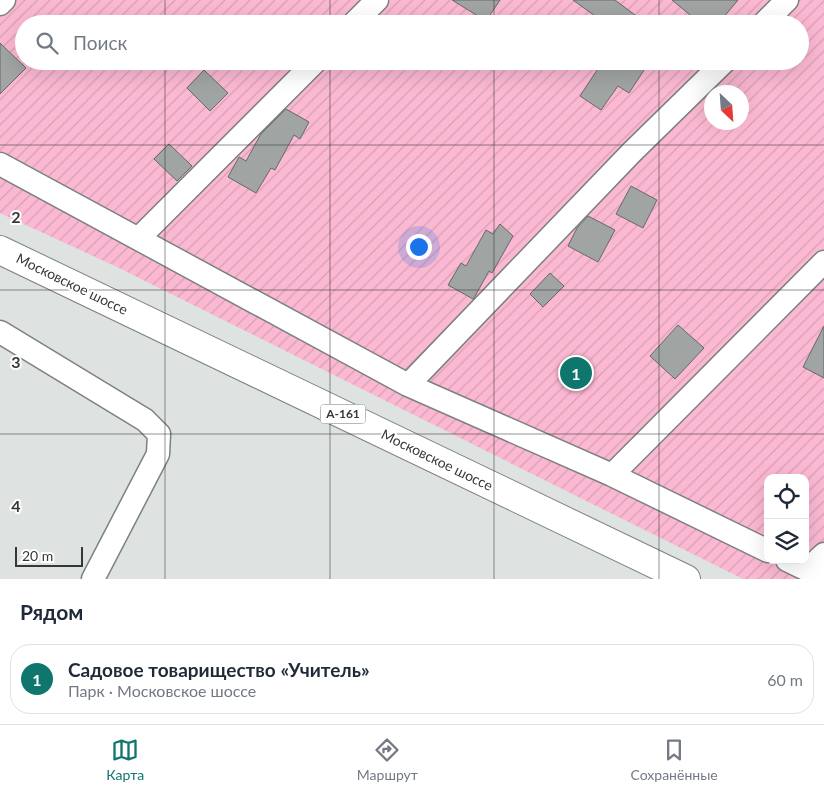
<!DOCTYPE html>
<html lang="ru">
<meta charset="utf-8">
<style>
body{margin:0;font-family:Lato,sans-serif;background:#f6f6f7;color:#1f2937}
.controls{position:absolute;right:15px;bottom:15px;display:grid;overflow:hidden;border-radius:10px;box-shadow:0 5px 20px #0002}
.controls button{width:45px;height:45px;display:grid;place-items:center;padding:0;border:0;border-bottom:1px solid #e0e1e3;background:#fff;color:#1f2937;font:25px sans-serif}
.compass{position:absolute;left:704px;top:85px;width:45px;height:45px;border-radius:50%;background:#fff;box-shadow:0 5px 20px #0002;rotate:155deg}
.scale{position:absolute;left:15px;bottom:12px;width:68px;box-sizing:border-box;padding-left:5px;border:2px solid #363737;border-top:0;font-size:14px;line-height:18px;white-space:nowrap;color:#363737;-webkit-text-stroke:4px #fff;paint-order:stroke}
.you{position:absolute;left:418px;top:246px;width:18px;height:18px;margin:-12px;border:4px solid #fff;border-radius:50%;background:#1a73e8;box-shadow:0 0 0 8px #1a73e833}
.badge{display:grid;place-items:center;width:32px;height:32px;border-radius:50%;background:#0f766e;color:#fff;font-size:16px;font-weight:700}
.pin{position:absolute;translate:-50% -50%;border:2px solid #fff;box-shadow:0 1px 5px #0006}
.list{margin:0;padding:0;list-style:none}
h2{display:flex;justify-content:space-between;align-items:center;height:65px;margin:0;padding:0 20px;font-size:21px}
h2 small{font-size:16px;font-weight:400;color:#747a83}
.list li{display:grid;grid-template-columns:32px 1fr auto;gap:15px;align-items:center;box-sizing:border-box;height:70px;margin:0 10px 10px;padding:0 10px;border:1px solid #e0e1e3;border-radius:20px}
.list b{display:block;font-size:19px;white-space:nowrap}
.list p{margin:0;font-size:16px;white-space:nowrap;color:#747a83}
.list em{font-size:16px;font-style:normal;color:#747a83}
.icon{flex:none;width:28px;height:28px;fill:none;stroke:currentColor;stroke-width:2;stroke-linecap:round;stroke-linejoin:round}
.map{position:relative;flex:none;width:824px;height:579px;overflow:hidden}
.search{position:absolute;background:#fff;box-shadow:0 5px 20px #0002;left:15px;right:15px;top:15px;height:55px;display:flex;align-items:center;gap:12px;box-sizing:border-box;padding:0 18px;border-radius:28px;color:#747a83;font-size:19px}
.sheet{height:145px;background:#fff}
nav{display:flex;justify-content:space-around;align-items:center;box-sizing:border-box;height:70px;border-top:1px solid #e0e1e3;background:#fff;font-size:14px;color:#747a83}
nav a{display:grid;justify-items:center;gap:2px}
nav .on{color:#0f766e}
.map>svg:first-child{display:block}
</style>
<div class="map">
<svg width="824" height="579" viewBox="0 0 824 579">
<defs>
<pattern id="garden-furrows" width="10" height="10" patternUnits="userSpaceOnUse" patternTransform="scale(1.25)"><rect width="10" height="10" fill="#fbb8d2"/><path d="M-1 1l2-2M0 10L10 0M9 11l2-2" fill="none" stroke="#d89fb5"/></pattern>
</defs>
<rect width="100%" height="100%" fill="#dee2e0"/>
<path fill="url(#garden-furrows)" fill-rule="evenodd" d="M0,0H824V579H743L117,267L0,213ZM24,24H800V61H24ZM712,92H742V122H712ZM768,478H805V560H768Z"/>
<path fill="#a0a4a3" stroke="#666968" d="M452,0H500L486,21Z
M573,0H615L647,24H606Z
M672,0H738L718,24H701Z
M0,43L26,68L0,94Z
M603,61H650L629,93L618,86L601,110L580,96Z
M204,70L228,93L210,111L187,88Z
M286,109L309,122L300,139L294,135L275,170L271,168L256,193L228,177L239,157L246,161L261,134Z
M169,144L192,166L177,181L154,159Z
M631,186L657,200L643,228L616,214Z
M588,216L615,230L598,262L568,246L577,228Z
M500,224L513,236L492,273L489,271L474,298L473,299L448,285L461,263L466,266L486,230L493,234Z
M550,273L564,286L543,307L530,294Z
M678,325L704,348L675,379L650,356Z
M824,326V378L803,367Z"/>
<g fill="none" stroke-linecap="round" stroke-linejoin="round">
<g stroke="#7e8180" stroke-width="25">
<path id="minor" d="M0,4L4,0
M353,24L377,0
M763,24L787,0
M0,164L408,385L612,475L768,551
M139,238L316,61
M0,332L145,420L159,434L158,454L93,579
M408,385L632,152L725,61
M612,475L824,262
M787,560L824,578
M807,570L824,554"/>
</g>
<g stroke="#7e8180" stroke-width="30">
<path id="highway" d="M0,250L686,579"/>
</g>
<use href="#minor" stroke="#fff" stroke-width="22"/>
<use href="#highway" stroke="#fff" stroke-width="28"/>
</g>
<path fill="none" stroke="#363737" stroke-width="1" stroke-opacity="0.55" d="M165,0V24M330,0V24M494,0V24M659,0V24M165,61V579M330,61V579M494,61V579M659,61V579M0,145H824M0,290H824M0,434H824"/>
<g text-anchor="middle" stroke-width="4" stroke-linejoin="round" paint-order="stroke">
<rect fill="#fff" stroke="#727373" stroke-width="1" x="320.5" y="404.5" width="45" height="19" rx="4"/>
<g font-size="12" font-weight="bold" fill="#363737">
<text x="343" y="418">А-161</text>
</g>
<g font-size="14" fill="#363737" stroke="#fff">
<text transform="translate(72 284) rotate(26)" y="5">Московское шоссе</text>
<text transform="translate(437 460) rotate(26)" y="5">Московское шоссе</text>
</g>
</g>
<g font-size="16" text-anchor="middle" font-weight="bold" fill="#363737" stroke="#fff" stroke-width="4" stroke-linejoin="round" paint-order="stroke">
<text x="16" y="223">2</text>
<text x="16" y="368">3</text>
<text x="16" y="512">4</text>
</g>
</svg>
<div class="controls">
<button><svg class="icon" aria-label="locate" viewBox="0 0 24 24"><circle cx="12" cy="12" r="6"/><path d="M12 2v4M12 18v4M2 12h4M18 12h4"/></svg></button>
<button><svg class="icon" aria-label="layers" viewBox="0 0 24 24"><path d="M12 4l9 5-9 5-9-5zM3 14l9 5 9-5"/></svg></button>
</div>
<svg class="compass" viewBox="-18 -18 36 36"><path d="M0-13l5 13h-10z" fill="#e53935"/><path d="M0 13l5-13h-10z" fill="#747a83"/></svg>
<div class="scale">20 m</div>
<div class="you"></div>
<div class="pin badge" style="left:576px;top:373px">1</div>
<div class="search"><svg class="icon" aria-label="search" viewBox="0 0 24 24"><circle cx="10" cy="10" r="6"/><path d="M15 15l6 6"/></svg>Поиск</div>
</div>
<section class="sheet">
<h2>Рядом<small></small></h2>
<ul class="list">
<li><span class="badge">1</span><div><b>Садовое товарищество «Учитель»</b><p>Парк · Московское шоссе</p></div><em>60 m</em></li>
</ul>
</section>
<nav>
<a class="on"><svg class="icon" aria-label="map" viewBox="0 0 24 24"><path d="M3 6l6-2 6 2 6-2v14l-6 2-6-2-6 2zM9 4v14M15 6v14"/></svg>Карта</a>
<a><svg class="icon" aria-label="directions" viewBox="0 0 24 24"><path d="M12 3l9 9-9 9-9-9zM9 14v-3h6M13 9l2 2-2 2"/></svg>Маршрут</a>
<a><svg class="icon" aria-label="saved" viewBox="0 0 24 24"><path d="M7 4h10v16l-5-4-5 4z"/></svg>Сохранённые</a>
</nav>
